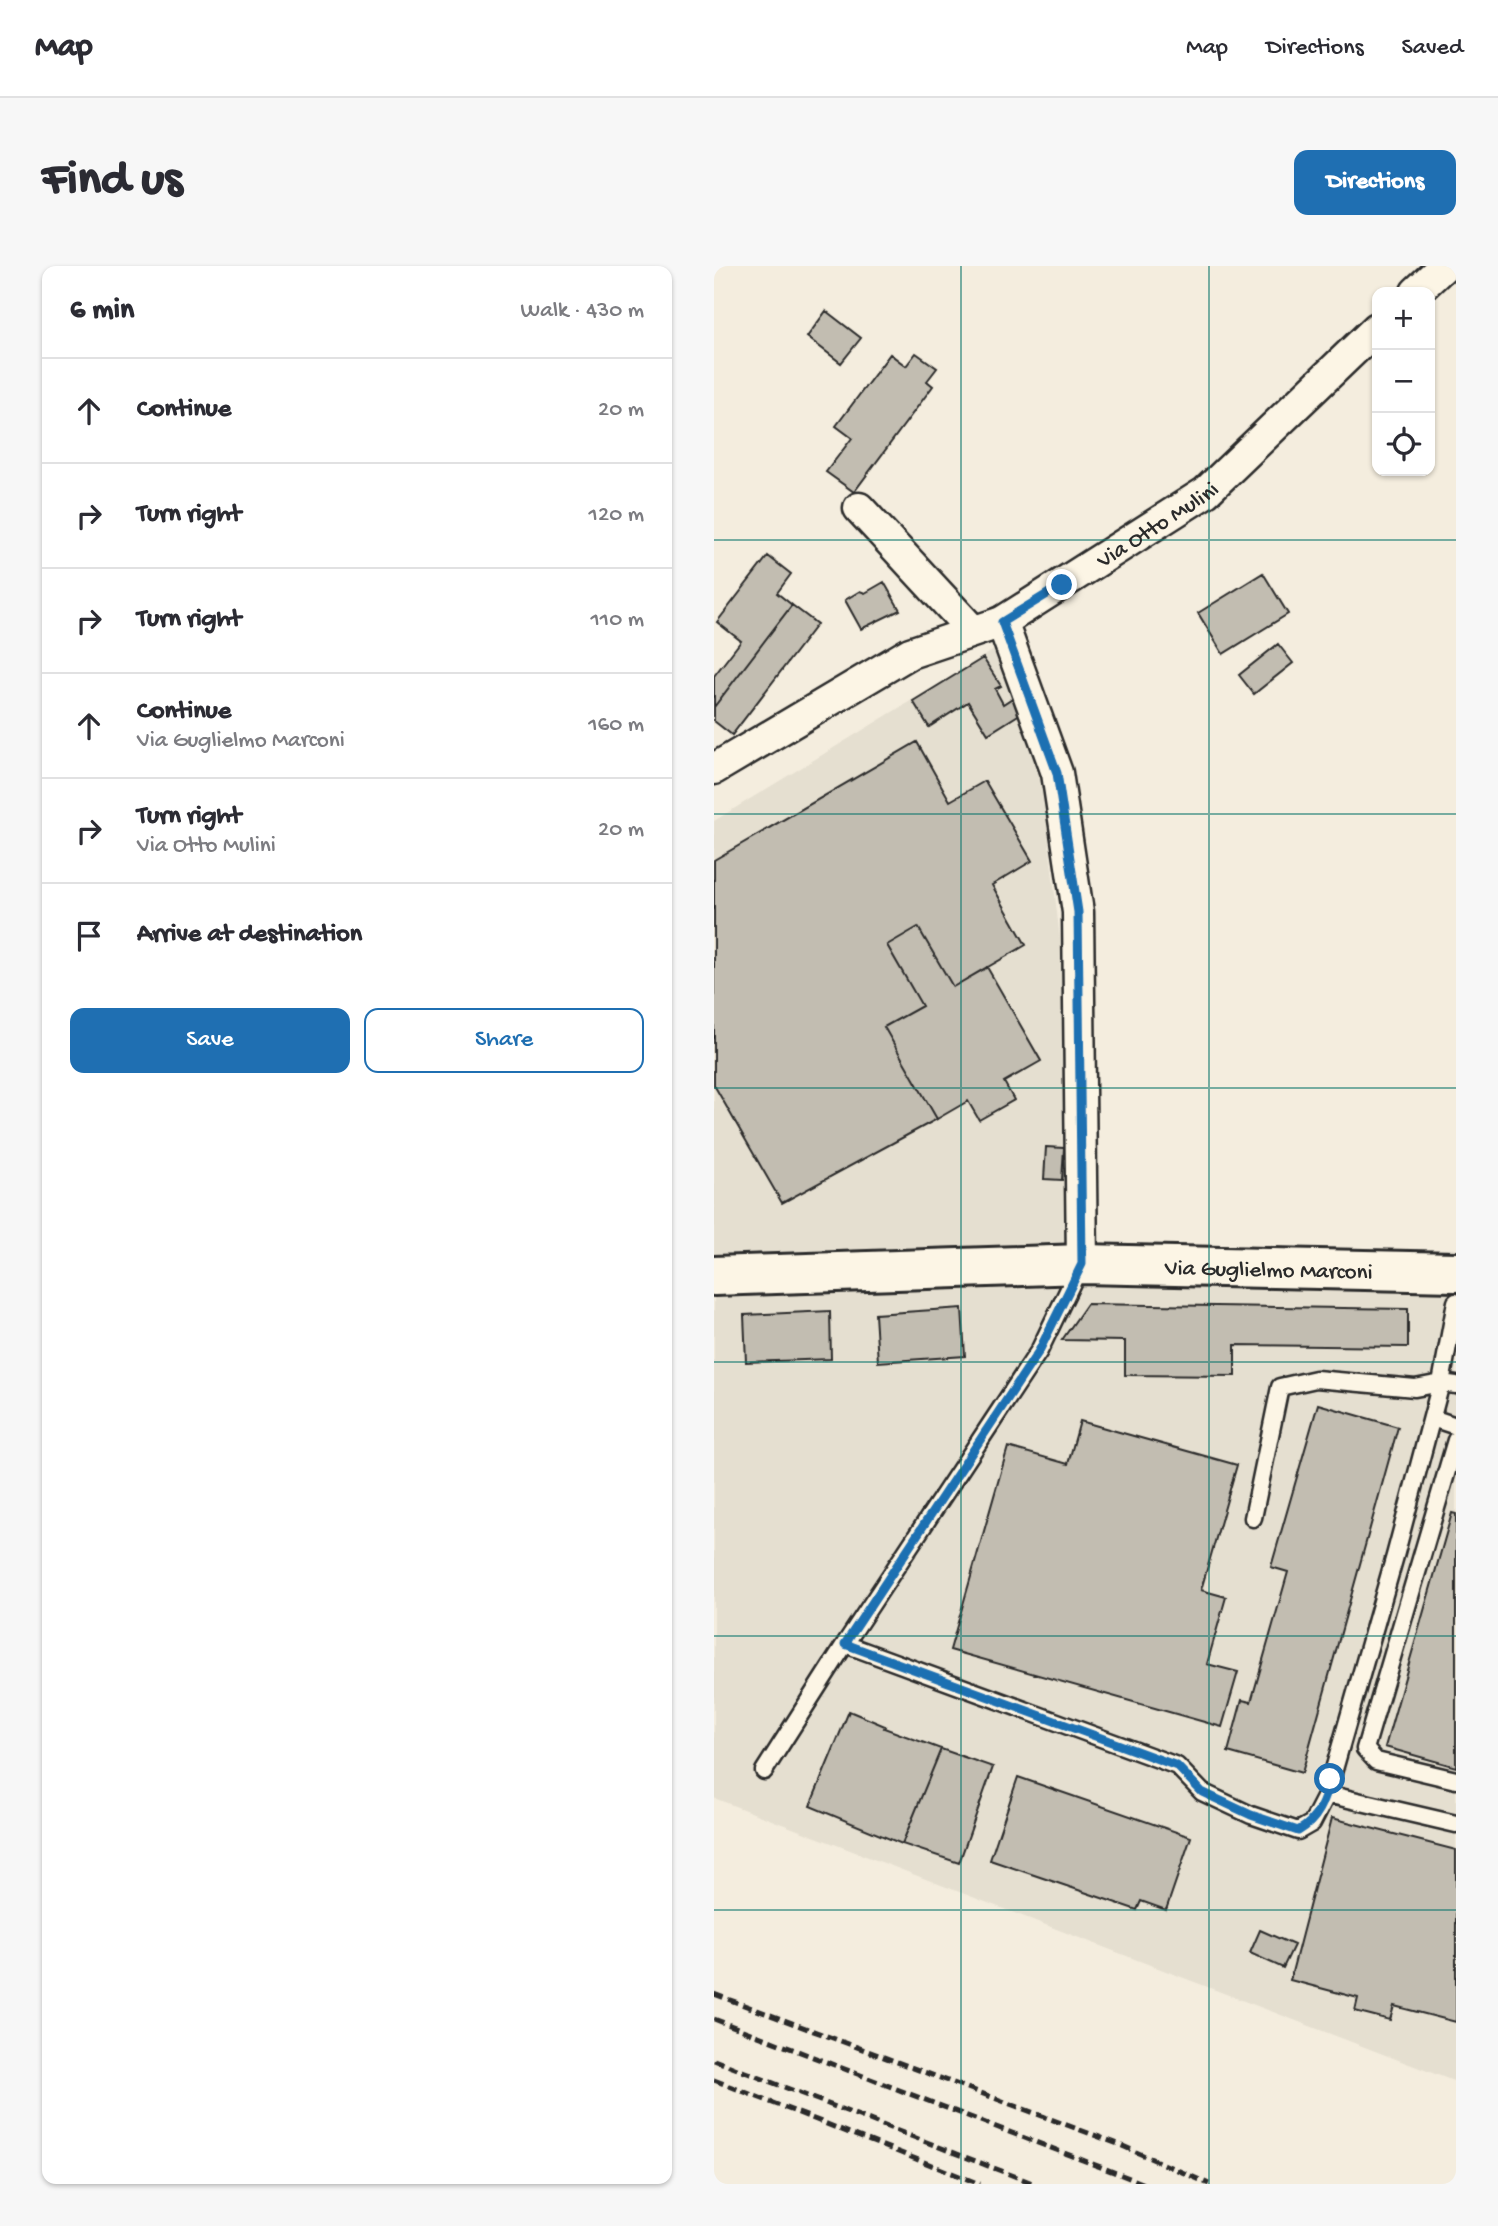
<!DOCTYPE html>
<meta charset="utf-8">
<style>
body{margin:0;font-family:"Gochi Hand",sans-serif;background:#f7f7f7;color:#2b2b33}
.controls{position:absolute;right:21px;top:21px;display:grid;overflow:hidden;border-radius:14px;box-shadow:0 2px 5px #0004}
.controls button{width:63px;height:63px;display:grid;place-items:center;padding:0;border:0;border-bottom:2px solid #e1e1e2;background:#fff;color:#2b2b33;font:35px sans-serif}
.stop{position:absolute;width:21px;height:21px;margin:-16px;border:5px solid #1f6fb2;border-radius:50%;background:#fff}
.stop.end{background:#1f6fb2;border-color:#fff;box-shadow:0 2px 7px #0008}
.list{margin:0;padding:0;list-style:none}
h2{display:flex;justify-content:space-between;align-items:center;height:91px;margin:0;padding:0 28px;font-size:30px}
h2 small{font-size:23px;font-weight:400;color:#7c7c81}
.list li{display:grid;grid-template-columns:46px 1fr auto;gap:21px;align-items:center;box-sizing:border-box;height:105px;padding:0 28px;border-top:2px solid #e1e1e2}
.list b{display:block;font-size:26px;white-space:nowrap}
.list p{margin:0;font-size:23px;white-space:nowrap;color:#7c7c81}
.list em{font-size:23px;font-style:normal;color:#7c7c81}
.actions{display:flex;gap:14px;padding:21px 28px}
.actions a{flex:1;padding:16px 0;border:2px solid #1f6fb2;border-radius:14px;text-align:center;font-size:24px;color:#1f6fb2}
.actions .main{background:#1f6fb2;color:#fff}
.icon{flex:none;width:38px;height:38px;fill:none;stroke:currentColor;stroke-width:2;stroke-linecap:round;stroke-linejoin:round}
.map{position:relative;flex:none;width:742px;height:1918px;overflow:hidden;border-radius:14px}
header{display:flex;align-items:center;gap:42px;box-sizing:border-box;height:98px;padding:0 35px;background:#fff;border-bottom:2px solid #e1e1e2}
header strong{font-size:33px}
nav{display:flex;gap:38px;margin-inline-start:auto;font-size:24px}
.intro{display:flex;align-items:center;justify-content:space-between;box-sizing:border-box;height:168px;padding:0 42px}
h1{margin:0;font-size:49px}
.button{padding:18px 32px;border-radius:14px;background:#1f6fb2;color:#fff;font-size:24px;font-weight:700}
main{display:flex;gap:42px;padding:0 42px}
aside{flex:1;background:#fff;border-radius:14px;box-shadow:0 2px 5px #0004}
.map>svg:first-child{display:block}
</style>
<header>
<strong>Map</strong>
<nav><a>Map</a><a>Directions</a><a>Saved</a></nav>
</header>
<div class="intro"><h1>Find us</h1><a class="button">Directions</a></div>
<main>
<aside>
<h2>6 min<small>Walk · 430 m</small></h2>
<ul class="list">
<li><svg class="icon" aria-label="ahead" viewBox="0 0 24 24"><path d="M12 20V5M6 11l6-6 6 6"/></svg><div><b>Continue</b></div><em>20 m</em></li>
<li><svg class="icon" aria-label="right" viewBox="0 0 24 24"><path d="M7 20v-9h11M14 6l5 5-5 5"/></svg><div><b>Turn right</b></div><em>120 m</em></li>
<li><svg class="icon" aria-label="right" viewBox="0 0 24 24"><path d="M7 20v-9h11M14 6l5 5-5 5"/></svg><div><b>Turn right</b></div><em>110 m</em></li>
<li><svg class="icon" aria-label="ahead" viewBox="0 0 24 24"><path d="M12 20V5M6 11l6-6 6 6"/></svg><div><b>Continue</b><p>Via Guglielmo Marconi</p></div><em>160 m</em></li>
<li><svg class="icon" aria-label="right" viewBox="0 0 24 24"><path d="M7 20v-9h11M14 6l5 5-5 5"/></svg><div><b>Turn right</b><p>Via Otto Mulini</p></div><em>20 m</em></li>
<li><svg class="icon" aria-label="arrive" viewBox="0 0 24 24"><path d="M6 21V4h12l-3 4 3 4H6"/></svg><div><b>Arrive at destination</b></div></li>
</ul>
<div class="actions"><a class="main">Save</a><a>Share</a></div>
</aside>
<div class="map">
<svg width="742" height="1918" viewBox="0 0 742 1918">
<rect width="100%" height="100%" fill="#f4edde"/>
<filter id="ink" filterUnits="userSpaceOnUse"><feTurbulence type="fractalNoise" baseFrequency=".0143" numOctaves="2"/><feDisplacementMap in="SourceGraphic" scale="14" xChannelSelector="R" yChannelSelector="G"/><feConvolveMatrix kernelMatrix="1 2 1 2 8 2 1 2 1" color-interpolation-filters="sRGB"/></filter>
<g filter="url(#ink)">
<path fill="#e5dfd0" d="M311,365L382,990L742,1010V1816L0,1532V555Z"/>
<path fill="#c2bdb1" stroke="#2b2b2b" stroke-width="2" d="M112,45L147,72L127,97L93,71Z
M202,87L223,102L213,115L219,120L140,226L112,206L138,172L122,160L176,88L192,100Z
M54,290L77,308L63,327L78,339L0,441V410L27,375L3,356Z
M549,307L574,348L509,388L484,347Z
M170,316L186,344L147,363L131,334L146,325L151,327Z
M78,339L103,358L18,469L0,455V441Z
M564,378L579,397L540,428L525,409Z
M269,392L287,420L281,423L289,438L300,431L309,446L274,468L254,436L215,461L199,435Z
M203,476L236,535L271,515L318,595L278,619L312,679L239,721L204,661L173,679L208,740L170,761L223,853L68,937L0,819V594Z
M204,661L239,721L273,701L327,795L290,816L300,834L265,854L254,835L223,853L170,761L208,740L173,679Z
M332,881L350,882L348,914L330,913Z
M373,1038L694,1043V1081L521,1079V1110L411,1109V1075L348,1074Z
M248,1042L251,1090L164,1096L161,1048Z
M116,1045L117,1093L32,1096L30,1049Z
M604,1138L684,1161L588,1507L514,1486L528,1434L537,1436L574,1306L557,1301Z
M366,1155L523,1199L487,1324L512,1331L493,1398L524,1406L508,1461L236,1384L294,1181L354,1198Z
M738,1247L742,1248V1501L671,1481Z
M135,1445L171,1460L170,1462L227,1483L188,1578L96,1540Z
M227,1483L279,1501L245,1597L188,1578Z
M304,1511L477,1571L452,1644L427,1635L423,1644L276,1594Z
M618,1552L742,1584V1756L680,1740L676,1754L641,1745L644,1732L576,1714Z
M546,1664L580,1679L569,1702L536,1687Z"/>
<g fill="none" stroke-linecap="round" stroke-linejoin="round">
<g stroke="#2b2b2b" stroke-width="21">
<path id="lane" d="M366,1000L325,1085L131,1378L463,1500L488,1526L537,1549L584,1565L598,1557L613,1528L681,1290L727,1117L742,1119
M718,1152L742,1160
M742,1174L651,1483L662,1495L742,1514
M539,1252L566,1121L602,1113L701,1122L727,1117L742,1036
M50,1505L131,1378
M613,1528L742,1558"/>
</g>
<g stroke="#2b2b2b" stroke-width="35">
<g id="street">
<path d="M702,26L730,0"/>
<path d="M145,242L259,365"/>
<path d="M288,356L343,507L364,646L368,998"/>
<path id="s1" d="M0,503L196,387L288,356L492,226L663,62"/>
</g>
</g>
<g stroke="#2b2b2b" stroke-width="44">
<g id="secondary">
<path id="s2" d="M0,1010L368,998L742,1006"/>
</g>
</g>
<use href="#lane" stroke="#fcf5e5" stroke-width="16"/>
<use href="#street" stroke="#fcf5e5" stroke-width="30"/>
<use href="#secondary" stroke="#fcf5e5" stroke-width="38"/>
<path stroke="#2b2b2b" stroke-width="5" stroke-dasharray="10 5" stroke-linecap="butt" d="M0,1728L404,1878L495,1918
M0,1753L431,1918
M0,1794L321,1918
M0,1814L266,1918"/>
</g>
</g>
<g fill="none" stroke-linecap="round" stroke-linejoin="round" filter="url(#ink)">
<path stroke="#1f6fb2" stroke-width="9" d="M348,319L288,356L343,507L364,646L368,998L325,1085L131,1378L463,1500L488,1526L537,1549L584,1565C604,1554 611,1535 616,1513"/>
</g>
<path fill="none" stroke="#0f766e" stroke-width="2" stroke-opacity="0.55" d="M247,0V1918M495,0V1918M0,274H742M0,548H742M0,822H742M0,1096H742M0,1370H742M0,1644H742"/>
<g text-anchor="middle" stroke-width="5" stroke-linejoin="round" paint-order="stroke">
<g font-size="23" fill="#2b2b2b" stroke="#fcf5e5">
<text dy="8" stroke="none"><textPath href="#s1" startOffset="508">Via Otto Mulini</textPath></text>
<text dy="8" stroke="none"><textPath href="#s2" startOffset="555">Via Guglielmo Marconi</textPath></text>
</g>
</g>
</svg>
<div class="controls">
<button>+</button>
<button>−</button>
<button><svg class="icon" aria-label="locate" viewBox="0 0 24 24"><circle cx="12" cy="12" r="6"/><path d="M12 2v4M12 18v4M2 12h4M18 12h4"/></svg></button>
</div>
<div class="stop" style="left:616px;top:1513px"></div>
<div class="stop end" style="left:348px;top:319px"></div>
</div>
</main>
